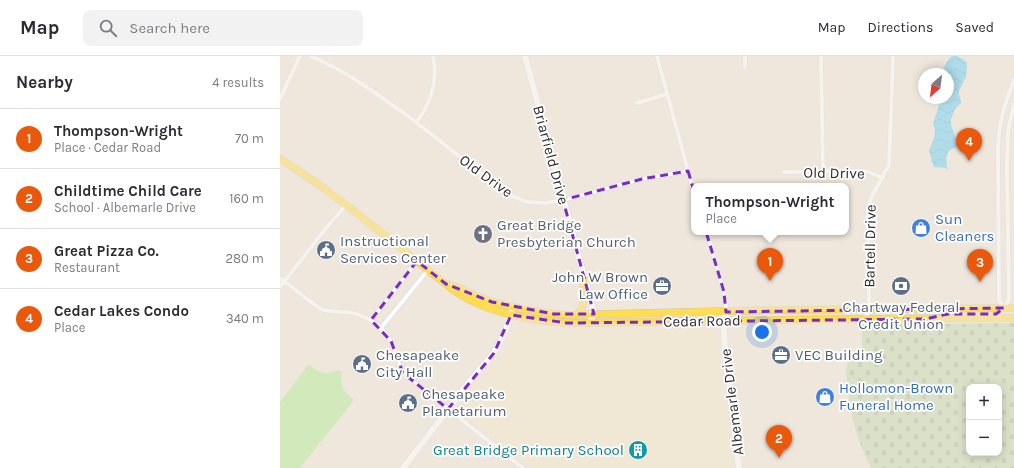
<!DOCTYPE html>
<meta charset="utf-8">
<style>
body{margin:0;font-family:Karla,sans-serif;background:#f2f2f3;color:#2b2b33}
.controls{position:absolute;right:12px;bottom:12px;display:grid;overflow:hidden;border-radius:8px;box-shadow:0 2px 10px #0003}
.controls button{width:36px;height:36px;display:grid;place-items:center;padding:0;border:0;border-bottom:1px solid #e1e1e2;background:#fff;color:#2b2b33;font:20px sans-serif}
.compass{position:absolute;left:638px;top:12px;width:36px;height:36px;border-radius:50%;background:#fff;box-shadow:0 2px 10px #0003;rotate:208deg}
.you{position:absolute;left:482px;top:276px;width:14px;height:14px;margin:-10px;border:3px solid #fff;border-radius:50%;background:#1a73e8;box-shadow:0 0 0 6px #1a73e833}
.badge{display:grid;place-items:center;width:26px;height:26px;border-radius:50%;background:#ea580c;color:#fff;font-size:13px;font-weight:700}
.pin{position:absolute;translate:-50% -33px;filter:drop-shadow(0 1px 2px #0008)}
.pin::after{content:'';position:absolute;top:21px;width:14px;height:12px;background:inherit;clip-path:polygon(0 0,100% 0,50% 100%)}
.popup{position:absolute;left:411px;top:127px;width:158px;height:52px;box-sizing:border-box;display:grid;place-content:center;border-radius:8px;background:#fff;filter:drop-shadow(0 1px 3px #0005);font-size:13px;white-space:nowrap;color:#7c7c81}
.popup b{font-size:15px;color:#2b2b33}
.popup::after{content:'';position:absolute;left:50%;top:100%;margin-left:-8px;border:8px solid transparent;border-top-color:#fff}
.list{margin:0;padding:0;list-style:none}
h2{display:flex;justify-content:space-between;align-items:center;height:52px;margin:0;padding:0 16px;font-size:17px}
h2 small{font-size:13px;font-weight:400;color:#7c7c81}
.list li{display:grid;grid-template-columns:26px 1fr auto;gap:12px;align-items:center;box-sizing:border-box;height:60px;padding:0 16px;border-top:1px solid #e1e1e2}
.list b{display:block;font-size:15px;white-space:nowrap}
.list p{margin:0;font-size:13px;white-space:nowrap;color:#7c7c81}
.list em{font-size:13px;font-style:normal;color:#7c7c81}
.icon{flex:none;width:22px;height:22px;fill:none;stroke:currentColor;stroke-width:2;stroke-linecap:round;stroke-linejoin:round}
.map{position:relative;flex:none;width:734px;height:412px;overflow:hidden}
header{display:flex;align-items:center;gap:24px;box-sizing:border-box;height:56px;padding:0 20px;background:#fff;border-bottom:1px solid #e1e1e2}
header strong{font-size:19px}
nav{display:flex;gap:22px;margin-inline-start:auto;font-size:14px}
.search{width:280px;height:36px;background:#f2f2f3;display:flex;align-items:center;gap:10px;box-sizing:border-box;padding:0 14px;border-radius:8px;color:#7c7c81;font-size:15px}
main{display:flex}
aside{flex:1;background:#fff}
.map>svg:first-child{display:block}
</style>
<header>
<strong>Map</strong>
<div class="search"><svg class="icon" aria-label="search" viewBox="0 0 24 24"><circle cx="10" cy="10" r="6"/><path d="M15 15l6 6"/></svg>Search here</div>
<nav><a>Map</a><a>Directions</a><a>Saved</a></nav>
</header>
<main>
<aside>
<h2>Nearby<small>4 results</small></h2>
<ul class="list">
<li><span class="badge">1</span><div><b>Thompson-Wright</b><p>Place · Cedar Road</p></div><em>70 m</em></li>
<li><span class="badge">2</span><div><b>Childtime Child Care</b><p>School · Albemarle Drive</p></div><em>160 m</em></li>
<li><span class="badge">3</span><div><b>Great Pizza Co.</b><p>Restaurant</p></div><em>280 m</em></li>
<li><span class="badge">4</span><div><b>Cedar Lakes Condo</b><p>Place</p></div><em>340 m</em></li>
</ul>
</aside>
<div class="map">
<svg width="734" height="412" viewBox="0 0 734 412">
<defs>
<pattern id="cemetery-stones" width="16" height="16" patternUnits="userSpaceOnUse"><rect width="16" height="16" fill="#c4dab1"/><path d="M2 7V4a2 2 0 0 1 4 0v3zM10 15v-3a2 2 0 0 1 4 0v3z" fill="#a9bb98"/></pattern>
<pattern id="water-waves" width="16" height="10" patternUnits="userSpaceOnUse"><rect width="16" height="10" fill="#65cefb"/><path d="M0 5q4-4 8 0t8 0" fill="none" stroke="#58b1d7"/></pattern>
</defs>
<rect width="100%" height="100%" fill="#efe7dc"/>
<path fill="#f2e6ca" d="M241,269H244L265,273L298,274L432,270L436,275L452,412H253L186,359L183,353V345L225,298L237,272Z"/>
<path fill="url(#cemetery-stones)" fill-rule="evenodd" d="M734,267V412H591C577,385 569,356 567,325C566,318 565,310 569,304C572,299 577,297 582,295V269ZM689,331H719V397H689Z"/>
<path fill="#aeea93" d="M29,308C38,318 46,319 57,314L62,316C62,319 61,323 61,326C62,334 68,339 74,344L20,412H0V346Z"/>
<path fill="url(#water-waves)" d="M672,0H677L683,3L687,7V11L686,21L679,34V39L681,45V47L675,53L671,63V69L676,83L680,88L678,91C665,93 665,103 668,114L665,112L654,111L652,106L649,95L654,82L655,74L653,67L658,53L660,42H668V18H666L664,11L668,4Z"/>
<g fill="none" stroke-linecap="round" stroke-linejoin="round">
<g stroke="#d1d4e5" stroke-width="5">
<path id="street" d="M31,0C46,7 61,14 74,23C125,55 170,93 216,130L227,138L247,146L265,147L283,144L362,123L408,115
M377,0L414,137
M465,0V11
M541,0L543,116
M0,43L20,0
M357,47L387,38
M136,67C151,47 158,24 153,0
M504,116L583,115L589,116L603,122
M427,176L444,236L446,246V256
M0,222L39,252C47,256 54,255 63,256C71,256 78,258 84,261C99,267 110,280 115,295C118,304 119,313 126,320L243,412
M0,231L46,172L66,149
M724,252L719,244L718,93C719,67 724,49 734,24
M724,252L729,243L727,115L728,76L730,66L734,48
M585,263L589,254L588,151L591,142L609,109L613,0
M91,264L137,205
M101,272L148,214"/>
</g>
<g stroke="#d1d4e5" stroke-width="7">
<path id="secondary" d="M245,0L314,258L310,267
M446,256L443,265L445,290L459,412
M123,412L190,325L214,297L218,290L226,274L233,251"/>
</g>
<g stroke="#c8c8c8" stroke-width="8">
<path id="primary" d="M0,103C59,139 111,186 166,228C174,236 183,240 192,245C226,261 262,267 300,267L555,263L734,262
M167,228C179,230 192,239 204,243C231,252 260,257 287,259L494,254L734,252
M294,259C305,255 303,246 303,236C303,232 304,228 304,223"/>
</g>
<use href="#street" stroke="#fff" stroke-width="4"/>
<use href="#secondary" stroke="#fff" stroke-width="6"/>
<use href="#primary" stroke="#ffdc51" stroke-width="7"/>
</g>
<path d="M0 0H734V412H0ZM408,115L444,236L446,256L724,252L716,258H668L645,263L287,267L231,259L214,297L168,353L123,317L111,285L91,264L137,205L166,228L212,246L274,258H314L283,144L362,123Z" fill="#efe7dc" fill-opacity=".55" fill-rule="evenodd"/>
<path fill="none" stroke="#7b2cbf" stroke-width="3" stroke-dasharray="8 5" stroke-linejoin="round" d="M408,115L444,236L446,256L724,252L716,258H668L645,263L287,267L231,259L214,297L168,353L123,317L111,285L91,264L137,205L166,228L212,246L274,258H314L283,144L362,123Z"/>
<defs>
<g id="shop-disc" transform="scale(1)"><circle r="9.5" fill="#3f7fe0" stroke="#fff"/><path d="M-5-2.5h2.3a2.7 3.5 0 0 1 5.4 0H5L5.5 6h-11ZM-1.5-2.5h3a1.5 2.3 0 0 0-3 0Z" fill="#fff"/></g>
<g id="church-disc" transform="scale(1)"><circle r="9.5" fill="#6b7280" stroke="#fff"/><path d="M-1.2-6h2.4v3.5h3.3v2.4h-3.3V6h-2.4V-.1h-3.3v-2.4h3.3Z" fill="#fff"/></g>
<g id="civic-disc" transform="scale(1)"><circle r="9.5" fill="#5c6f8a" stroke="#fff"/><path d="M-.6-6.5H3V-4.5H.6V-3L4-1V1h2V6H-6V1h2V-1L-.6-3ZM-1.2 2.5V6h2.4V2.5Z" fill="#fff"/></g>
<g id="office-disc" transform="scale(1)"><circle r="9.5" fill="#5c6f8a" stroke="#fff"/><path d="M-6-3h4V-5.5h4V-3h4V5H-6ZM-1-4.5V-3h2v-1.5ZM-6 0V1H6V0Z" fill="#fff"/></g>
<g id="bank-disc" transform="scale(1)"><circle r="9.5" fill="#5c6f8a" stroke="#fff"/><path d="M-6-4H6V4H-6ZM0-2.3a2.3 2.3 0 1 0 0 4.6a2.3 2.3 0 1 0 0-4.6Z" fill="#fff"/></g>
<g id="building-disc" transform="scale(1)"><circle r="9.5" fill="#0f9aa8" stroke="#fff"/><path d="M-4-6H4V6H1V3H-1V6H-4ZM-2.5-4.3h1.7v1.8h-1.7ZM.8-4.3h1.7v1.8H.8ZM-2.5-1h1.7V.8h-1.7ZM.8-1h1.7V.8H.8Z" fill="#fff"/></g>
</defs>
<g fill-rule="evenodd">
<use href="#shop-disc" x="641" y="172"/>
<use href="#church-disc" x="203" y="178"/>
<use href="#civic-disc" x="46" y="194"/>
<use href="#office-disc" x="382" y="230"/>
<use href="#bank-disc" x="621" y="230"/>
<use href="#office-disc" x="501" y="299"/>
<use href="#civic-disc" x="82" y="308"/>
<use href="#shop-disc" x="545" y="341"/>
<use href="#civic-disc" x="128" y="347"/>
<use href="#building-disc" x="358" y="394"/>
</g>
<g text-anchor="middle" stroke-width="3.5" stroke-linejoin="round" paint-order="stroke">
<g font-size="15" fill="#2b2b2b" stroke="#fff">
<text transform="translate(271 99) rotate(75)" y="5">Briarfield Drive</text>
<text transform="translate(554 117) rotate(1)" y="5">Old Drive</text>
<text transform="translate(206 120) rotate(36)" y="5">Old Drive</text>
<text transform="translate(590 190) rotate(-89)" y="5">Bartell Drive</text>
<text transform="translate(422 265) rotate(-1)" y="5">Cedar Road</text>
<text transform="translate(452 346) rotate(-97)" y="5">Albemarle Drive</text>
</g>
<g font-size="15" fill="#366cbe" stroke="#fff" text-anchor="start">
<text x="655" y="168">Sun<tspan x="655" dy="17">Cleaners</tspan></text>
<text x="559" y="337">Hollomon-Brown<tspan x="559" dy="17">Funeral Home</tspan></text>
</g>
<g font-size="15" fill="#5b616d" stroke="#fff" text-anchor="start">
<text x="217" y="174">Great Bridge<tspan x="217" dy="17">Presbyterian Church</tspan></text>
</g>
<g font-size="15" fill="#4e5e75" stroke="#fff" text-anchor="start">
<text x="60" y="190">Instructional<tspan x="60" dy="17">Services Center</tspan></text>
<text x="368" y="226" text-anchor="end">John W Brown<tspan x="368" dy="17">Law Office</tspan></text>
<text x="621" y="256" text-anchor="middle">Chartway Federal<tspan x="621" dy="17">Credit Union</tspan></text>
<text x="96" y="304">Chesapeake<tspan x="96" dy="17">City Hall</tspan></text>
<text x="515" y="304">VEC Building</text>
<text x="142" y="343">Chesapeake<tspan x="142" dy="17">Planetarium</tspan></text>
</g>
<g font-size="15" fill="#0d838f" stroke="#fff" text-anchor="end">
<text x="344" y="399">Great Bridge Primary School</text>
</g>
</g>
</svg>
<div class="controls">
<button>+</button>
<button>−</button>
</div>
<svg class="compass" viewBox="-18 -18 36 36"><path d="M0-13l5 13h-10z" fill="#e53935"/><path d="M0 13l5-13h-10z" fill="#7c7c81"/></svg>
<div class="you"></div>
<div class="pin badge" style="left:490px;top:225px">1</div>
<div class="popup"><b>Thompson-Wright</b>Place</div>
<div class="pin badge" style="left:499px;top:402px">2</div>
<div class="pin badge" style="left:700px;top:226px">3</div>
<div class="pin badge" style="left:689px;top:105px">4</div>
</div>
</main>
